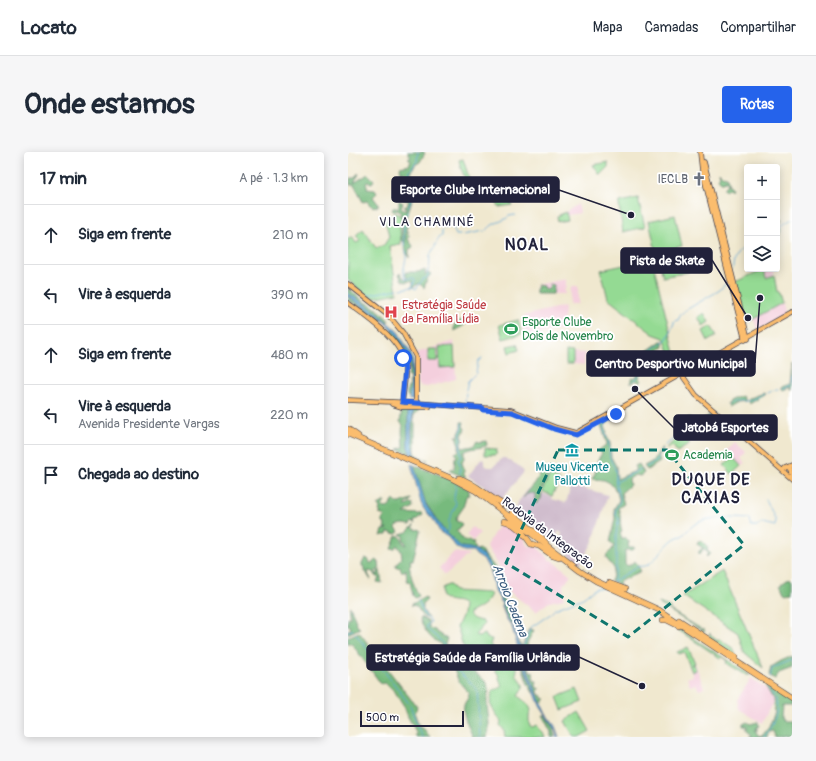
<!DOCTYPE html>
<html lang="pt">
<meta charset="utf-8">
<style>
body{margin:0;font-family:Pangolin,sans-serif;background:#f6f6f7;color:#1f2937}
.controls{position:absolute;right:12px;top:12px;display:grid;overflow:hidden;border-radius:4px;box-shadow:0 2px 10px #0003}
.controls button{width:36px;height:36px;display:grid;place-items:center;padding:0;border:0;border-bottom:1px solid #e0e1e3;background:#fff;color:#1f2937;font:20px sans-serif}
.scale{position:absolute;left:12px;bottom:10px;width:104px;box-sizing:border-box;padding-left:4px;border:2px solid #22223b;border-top:0;font-size:11px;line-height:14px;white-space:nowrap;color:#22223b;-webkit-text-stroke:3px #fff;paint-order:stroke}
.stop{position:absolute;width:12px;height:12px;margin:-9px;border:3px solid #2563eb;border-radius:50%;background:#fff}
.stop.end{background:#2563eb;border-color:#fff;box-shadow:0 1px 4px #0008}
.list{margin:0;padding:0;list-style:none}
h2{display:flex;justify-content:space-between;align-items:center;height:52px;margin:0;padding:0 16px;font-size:17px}
h2 small{font-size:13px;font-weight:400;color:#747a83}
.list li{display:grid;grid-template-columns:26px 1fr auto;gap:12px;align-items:center;box-sizing:border-box;height:60px;padding:0 16px;border-top:1px solid #e0e1e3}
.list b{display:block;font-size:15px;white-space:nowrap}
.list p{margin:0;font-size:13px;white-space:nowrap;color:#747a83}
.list em{font-size:13px;font-style:normal;color:#747a83}
.icon{flex:none;width:22px;height:22px;fill:none;stroke:currentColor;stroke-width:2;stroke-linecap:round;stroke-linejoin:round}
.map{position:relative;flex:none;width:444px;height:585px;overflow:hidden;border-radius:4px}
header{display:flex;align-items:center;gap:24px;box-sizing:border-box;height:56px;padding:0 20px;background:#fff;border-bottom:1px solid #e0e1e3}
header strong{font-size:19px}
nav{display:flex;gap:22px;margin-inline-start:auto;font-size:14px}
.intro{display:flex;align-items:center;justify-content:space-between;box-sizing:border-box;height:96px;padding:0 24px}
h1{margin:0;font-size:28px}
.button{padding:10px 18px;border-radius:4px;background:#2563eb;color:#fff;font-size:14px;font-weight:700}
main{display:flex;gap:24px;padding:0 24px}
aside{flex:1;background:#fff;border-radius:4px;box-shadow:0 2px 10px #0003}
.map>svg:first-child{display:block}
</style>
<header>
<strong>Locato</strong>
<nav><a>Mapa</a><a>Camadas</a><a>Compartilhar</a></nav>
</header>
<div class="intro"><h1>Onde estamos</h1><a class="button">Rotas</a></div>
<main>
<aside>
<h2>17 min<small>A pé · 1.3 km</small></h2>
<ul class="list">
<li><svg class="icon" aria-label="ahead" viewBox="0 0 24 24"><path d="M12 20V5M6 11l6-6 6 6"/></svg><div><b>Siga em frente</b></div><em>210 m</em></li>
<li><svg class="icon" aria-label="left" viewBox="0 0 24 24"><path d="M17 20v-9H6M10 6l-5 5 5 5"/></svg><div><b>Vire à esquerda</b></div><em>390 m</em></li>
<li><svg class="icon" aria-label="ahead" viewBox="0 0 24 24"><path d="M12 20V5M6 11l6-6 6 6"/></svg><div><b>Siga em frente</b></div><em>480 m</em></li>
<li><svg class="icon" aria-label="left" viewBox="0 0 24 24"><path d="M17 20v-9H6M10 6l-5 5 5 5"/></svg><div><b>Vire à esquerda</b><p>Avenida Presidente Vargas</p></div><em>220 m</em></li>
<li><svg class="icon" aria-label="arrive" viewBox="0 0 24 24"><path d="M6 21V4h12l-3 4 3 4H6"/></svg><div><b>Chegada ao destino</b></div></li>
</ul>
</aside>
<div class="map">
<svg width="444" height="585" viewBox="0 0 444 585">
<rect width="100%" height="100%" fill="#fff"/>
<filter id="ink" filterUnits="userSpaceOnUse"><feTurbulence type="fractalNoise" baseFrequency=".025" numOctaves="2"/><feDisplacementMap in="SourceGraphic" scale="8" xChannelSelector="R" yChannelSelector="G"/><feConvolveMatrix kernelMatrix="1 2 1 2 8 2 1 2 1" color-interpolation-filters="sRGB"/></filter>
<filter id="wash" filterUnits="userSpaceOnUse"><feTurbulence type="fractalNoise" baseFrequency=".012" numOctaves="4" result="noise"/><feDisplacementMap in="SourceGraphic" scale="16" xChannelSelector="R" yChannelSelector="G"/><feGaussianBlur stdDeviation="0.9" result="paint"/><feColorMatrix in="noise" values="0 0 0 0 0 0 0 0 0 0 0 0 0 0 0 0 0 1.4 0 .05"/><feComposite in="paint" operator="in"/></filter>
<g filter="url(#wash)">
<rect width="100%" height="100%" fill="#f0e8cf"/>
<path fill="#f4cfdd" d="M230,52L232,61L219,63L218,60Z
M416,117H425L426,123L418,126Z
M218,127V135L216,138L217,139V142H188L187,133Z
M223,134H230V152H221Z
M434,151L437,163L410,178L405,167Z
M216,154L215,176L177,186L175,164Z
M106,189L108,227L79,235L70,234V210L68,201Z
M226,200L237,201L236,213L225,212Z
M387,290L398,300L393,307L397,311L393,314L385,306L382,307L377,301Z
M155,372H159L177,387L178,392L182,395H189L201,406V408H204L223,423L215,433L216,447L201,450L188,460L158,437L156,425L152,420L151,414L138,394L149,376Z
M124,375L132,381L125,389L118,383Z
M106,400L121,402L97,423L91,416Z
M347,511L356,536L351,538L348,532L342,534L339,526L345,524L341,513Z
M403,526L420,538L426,548L414,571L391,557L389,548Z"/>
<path fill="#d0bdcd" d="M134,306L136,307V312L137,314L141,315H145L154,306H157L171,314L176,320L153,348L135,334L120,324Z
M223,333L260,343L244,392L232,412L211,394L214,380H210L209,386L205,389L168,360L170,350L181,336L204,345V347L218,351Z"/>
<path fill="#94da93" stroke="#5b7e67" d="M115,7L123,32L120,33L113,17L111,8Z
M260,10V15L252,23L245,13Z
M159,41L164,53L151,55L146,46Z
M290,46L297,75L275,80L271,53L272,50Z
M218,60L220,68L210,70L209,64Z
M48,61L54,65L52,74L53,92L42,94L49,141L25,146L18,143L0,128V87L4,85L8,91L12,89L8,83L15,77L28,96L36,93L41,85L37,68Z
M327,63L334,94L308,100L301,69Z
M335,99L340,120L315,125L310,105Z
M304,107L327,201L325,202H322L316,186L305,182L260,147L253,118Z
M416,117L418,126L426,123L429,140L431,141L434,151L398,171L387,130Z
M356,161L361,170L355,174L350,165Z
M170,168L174,182L155,187L151,173Z
M363,174L369,184L360,189L355,179Z
M169,192L171,198L161,201L159,194Z
M106,194L107,215L92,216L91,195Z
M80,197H89V209H80Z
M218,199L225,200V212H218Z
M335,282L342,292L329,300L325,294L319,297L318,296Z
M137,296L149,297L148,303H137Z
M385,305L393,314L384,322L376,313Z
M202,323L212,328L204,344L194,339Z
M374,419L415,516L396,500L390,481L335,444Z
M100,433H102L106,439L143,441C141,451 129,457 121,461C122,467 129,468 134,469L136,471L135,474L127,483L130,484L137,482L139,486L144,487L142,493L157,507L165,505C171,510 169,517 168,523L175,532V536L170,544L180,552L183,558L181,563V573L184,575L189,573L192,578L195,580L197,585H157L156,578L152,573L153,570L142,552L144,539L154,535L150,522L147,518L149,511L147,508L141,506L139,501C134,501 130,502 125,502C112,499 114,485 109,475L115,462L116,453C109,447 101,451 94,445V436Z
M311,451L322,455V458L355,478L356,477L357,480L354,479L311,452Z
M318,470L327,474L402,523H398L378,511L379,509L374,505L372,506Z
M362,481V483L370,489L371,487L386,497L388,504L361,485Z
M340,495L347,511L343,513L346,512L348,518L344,520L336,500L330,502L329,500Z
M229,537L234,550L214,558L209,545Z
M231,560L242,579L231,585H226L217,569Z"/>
<path fill="#77ba7d" stroke="#4c6e5c" d="M59,0H76L77,1L72,10L67,13L63,21V24L56,28L55,27L58,25L56,20L53,21L52,15L61,13L63,9L60,7L63,5Z
M371,20L374,23L379,24L381,34L384,36L383,38L381,36L377,39L376,38V35L380,32L377,28L376,30H373L370,27L372,24Z
M10,21L11,22L6,31L20,22L26,28L24,31L19,30L18,32L19,34V37L27,38L29,41L25,45L31,53H29V55L27,54L26,55L22,53L19,49L15,50L6,33H2V26H7Z
M61,34L64,36C66,47 62,54 59,65C58,71 61,72 58,77L61,80L58,81L62,84L60,87L65,94L64,96L61,97V106L57,97V83L56,90L53,88C55,81 53,73 56,64L52,63L53,61L49,58L46,60L44,58L45,56H49L51,55V48L55,51L53,57L58,59V55H56L59,54L61,48H56V45L54,43L62,45Z
M433,67L434,69L432,71L434,79L432,81L433,83L429,85V73L430,71L429,68Z
M74,118H77V123L80,120L83,122L79,127L76,136L73,133L70,132L63,136L65,133L64,129L58,130L54,129L51,122L52,121L55,126L60,128L57,121L58,120H71Z
M202,132L206,133L205,142H188V134L189,133L195,134L196,138L201,137Z
M0,136L18,151C23,151 37,163 41,169L40,170L24,157L2,143L0,141Z
M0,144L30,164L34,168L33,170L25,164L18,161L15,156L1,149Z
M118,165L120,166C119,174 112,175 106,179V173Z
M45,179C58,193 64,209 63,228C63,234 61,240 62,246L59,244V237L62,233L61,230L62,225H60L61,216L59,213L60,206L58,205L54,195L43,182Z
M313,189H315L316,195L307,200L310,205V206L305,202V201L303,200L297,205L298,216L295,218L291,225L294,229L291,231L289,228L283,231V226L288,225L291,220L289,218L292,216L290,212L293,209L294,203L296,200L299,199Z
M444,211V239L442,235L435,238L433,235L442,232Z
M416,241L417,243L403,251L402,252L399,248L402,246Z
M394,244L397,249L389,250L380,255L379,251C382,247 389,246 394,244Z
M54,256L60,257V295L63,302L50,297L55,295C55,287 53,279 55,273L52,270Z
M67,257H70V260L68,261C64,265 66,268 67,272V300L68,303L80,308L66,304C63,290 64,275 65,260Z
M365,261L367,262L353,272L342,275L339,273L343,271L342,268L338,267L342,265L345,270L349,271Z
M260,269L261,270L257,274L259,280L258,283L262,291L263,305L268,314L269,327L287,319V314L291,312L296,321L292,324L287,323L281,327L282,333L273,341L276,352L270,356C274,364 271,371 274,379L272,380L274,387L277,385L281,389L280,395H285L287,396L285,398H277V412L280,414L287,409L293,419L281,425L280,427L278,426L271,430L272,434H270L269,431L262,429L264,427L266,416L258,406L259,402L263,399L266,394L262,390L267,366L266,357L271,348L269,340L262,331L256,328L244,327L248,319L245,317L247,313L249,314L251,312L249,309L254,301L251,298L259,292L253,273Z
M113,270H116L115,274L117,277L114,284L115,286L113,292L114,296L125,294L129,289L131,290L138,289L139,293C133,297 123,295 116,300V307L114,311L116,316V322L118,324L116,325L102,319L104,316L105,318L106,317L107,305L108,306L109,305L107,301L111,299V293L108,284H111V280L113,278Z
M314,295L315,298L310,303L312,310L299,318L296,314L305,309Z
M66,313C84,321 106,326 121,338V343L118,344L115,356L108,366L109,370H112L114,372L111,377L108,378L116,388L126,390L125,393L128,396L126,398L113,395L94,376L77,350Z
M194,315H197C202,324 198,330 192,339L194,341L193,347L188,352L187,349V342L186,341L179,342L175,346C182,336 192,328 194,315Z
M63,347V348L57,353L58,354L64,351L65,355L56,361L71,362L74,361L75,363L66,369L67,372L65,370L63,371L62,373L56,372L50,373L48,375L51,380L48,382L40,380L39,383H36L33,384L35,378H38L39,376L36,377L37,372L35,371V366L37,364L31,362L33,361L31,359L32,356L30,353L37,349L34,355L39,356L41,355L46,348L49,351H52Z
M66,373L65,376L69,378L71,377L72,379L65,408H62L63,413L61,415L62,417C62,422 68,440 71,444L67,446L65,444L62,430L59,429L58,417L57,419H53L52,414L50,416L48,414V412L54,405L53,399L49,393L46,397L43,396L48,384H52L56,392L59,393L55,387L56,384L52,382L59,380Z
M353,388L360,395L359,398L362,401L359,405L358,404L360,401L356,396L352,402H351V399L355,396L349,392L350,389Z
M132,397L148,417L147,421L148,424L152,426C151,443 166,459 164,473C160,467 156,460 155,453C155,451 155,449 154,447C146,428 146,410 128,398Z
M17,406L20,407L22,411H24L28,408L30,409L32,416L27,420L30,424V419L32,418L34,431L29,430L31,426L27,424L25,420L20,419L21,424L23,427H22L18,420H16V415L14,414V412Z
M442,425L444,428V440L436,441L432,432Z
M77,445L79,448L75,451V458L80,466L76,465L68,454L63,453L64,452Z
M2,454L10,475L12,476L0,482V478L3,477L2,474L0,473V466L2,467C3,462 1,459 2,454Z
M73,465L81,470V476L87,478L88,480L99,487L97,492L98,494H105L110,502L118,507L124,513L126,520L138,530L141,538C135,553 145,570 139,585H125C121,576 114,564 116,553C117,549 121,547 121,541L111,530L106,518L98,510L95,512L94,496L92,491C81,487 76,477 72,467Z
M181,476H183V478H186L179,491L180,496H178V500L182,502L183,505L182,507H179L182,519L185,520L186,529H189L188,533L189,536L192,537L190,538L191,543H193L195,547H198L193,551L183,527L167,481L174,495Z
M11,480L69,555L67,562L71,575L76,577L82,585H68V580L60,565L56,554L47,540L38,531L33,532L4,492L0,491V485Z
M444,504V516L431,521L427,527L421,523L423,515L433,509Z
M171,507L173,509L186,540L185,541L180,532Z
M418,532L444,549L443,554H434L433,566L435,569H444V584L427,585L425,579L421,580L419,585H401L404,583L399,579V574H395V572L399,570L402,572L410,570L411,574L408,576L410,578H407L410,583L414,584L421,575L427,560L425,558L426,557L425,547L418,535Z
M194,563L197,564L205,576L207,585H203V580Z"/>
<path fill="#5ba5d3" stroke="#3e6487" d="M0,141L28,160L50,180L63,202L65,210V248H61L63,229V214L62,207L54,192L46,180L34,168L1,145Z
M60,257H67L65,260L63,280L66,304L62,301L60,295Z
M63,312L66,313L78,353L94,376L113,395L122,396L128,398L135,403L141,411L151,442L155,449L156,458L160,467L166,476L183,527L193,551L198,562L207,574L211,585H209L208,579L192,554L185,537L172,503L164,475L158,466L154,455L153,449L148,441L141,417L136,408L128,403L125,399H116L109,396L99,384L92,380L85,367L76,357L73,351Z"/>
<g fill="none" stroke-linecap="round" stroke-linejoin="round">
<path stroke="#5ba5d3" stroke-width="1" d="M61,27L62,19L69,9L70,0
M61,31L63,47L56,75V95C63,104 51,118 58,127L66,126L67,128L64,135
M139,78C147,68 155,71 161,64L167,63
M429,82L431,81C431,73 438,71 444,67
M115,83L136,79
M89,90L90,87L94,84V78L98,75H105L108,83H112
M385,117C385,107 388,99 399,95
M53,137L64,135L68,137L75,127L80,125V122L79,120C83,115 81,110 82,104C83,99 87,97 88,92
M19,143L50,137
M285,230C289,226 293,221 295,215C295,211 294,208 295,204L319,187L326,171V169L330,168L333,162L338,158L372,138L380,129
M435,236L442,234L444,224
M118,238L120,229L128,221L130,209L134,206
M420,241L426,238H430
M117,252L118,241
M380,252C391,246 396,251 403,248C407,247 411,244 416,242
M259,271C252,279 261,286 261,294C262,299 261,304 263,309C264,312 267,315 267,317C269,322 267,328 268,333C268,337 271,341 272,345C273,355 262,356 271,367C264,389 272,412 265,431
M335,275L345,271L352,272L363,264
M317,293L323,289L333,278
M298,315L309,309L314,296
M112,322V312L110,308L113,305L112,289L114,271
M268,330L293,317
M98,380L101,378V368L107,355L108,351L106,346L108,333
M266,429L291,414C305,419 318,385 334,384C339,379 344,373 351,370C363,364 388,366 402,367L403,374H410L414,371L427,374L428,369L418,347
M70,448L77,464L82,468L83,470L79,473V477L92,488L99,498L97,504L98,508L129,537L132,585
M0,479L5,478
M7,481L62,553L71,578L75,585
M173,498L177,491L182,476L201,463L207,457L235,446L248,436H258
M422,525L424,517L427,515L444,508
M416,585C424,574 431,563 428,548C426,543 421,539 420,534"/>
</g>
</g>
<g filter="url(#ink)">
<g fill="none" stroke-linecap="round" stroke-linejoin="round">
<g stroke="#414051" stroke-width="5.5">
<path id="major" d="M352,0L354,18L397,188
M356,10L400,187
M0,132L42,165L55,181L68,205V253
M0,151C19,165 56,189 57,215C58,227 55,240 54,252
M334,223L348,243L444,327
M0,248L68,251L163,258L209,276L228,281L444,160
M44,252L54,255H81
M440,315L442,317L444,323
M435,319L437,316L444,313"/>
</g>
<g stroke="#414051" stroke-width="6">
<path id="highway" d="M0,277L10,284
M0,282L105,327L128,339L232,419L248,429L311,458L339,477L444,546
M111,326C129,331 147,352 161,354
M164,359L165,362L194,386L198,391
M156,369C168,371 177,383 183,392L191,394L205,404L211,406
M261,431L277,437
M315,468H319L331,474
M331,468L388,505"/>
</g>
<use href="#major" stroke="#fbbd6e" stroke-width="4"/>
<use href="#highway" stroke="#fbbd6e" stroke-width="5"/>
</g>
</g>
<g fill="none" stroke-linecap="round" stroke-linejoin="round" filter="url(#ink)">
<path stroke="#2563eb" stroke-width="5" d="M55,206L57,217L54,250L135,256V258L164,260L206,277L228,283L268,262"/>
</g>
<path fill="none" stroke="#0f766e" stroke-width="3" stroke-dasharray="8 5" stroke-linejoin="round" d="M210,298H319L396,393L280,485L158,411Z"/>
<defs>
<g id="church-bare" transform="scale(1.08)"><path d="M-1.2-6h2.4v3.5h3.3v2.4h-3.3V6h-2.4V-.1h-3.3v-2.4h3.3Z" fill="#6b7280" stroke="#fff" stroke-width="2.5" paint-order="stroke"/></g>
<g id="hospital-bare" transform="scale(1.08)"><path d="M-5-5h3v3.5h4V-5h3V5h-3V1.5h-4V5h-3Z" fill="#e0444e" stroke="#fff" stroke-width="2.5" paint-order="stroke"/></g>
<g id="stadium-bare" transform="scale(1.08)"><path d="M0-5a6.5 5 0 1 0 0 10a6.5 5 0 1 0 0-10ZM-3.5-1.8h7v3.6h-7Z" fill="#2e9e5b" stroke="#fff" stroke-width="2.5" paint-order="stroke"/></g>
<g id="museum-bare" transform="scale(1.08)"><path d="M0-6L6-3V-2H-6V-3ZM-5-1h2V3h-2ZM-1-1h2V3h-2ZM3-1h2V3H3ZM-6 4H6V6H-6Z" fill="#0f9aa8" stroke="#fff" stroke-width="2.5" paint-order="stroke"/></g>
</defs>
<g fill-rule="evenodd">
<use href="#church-bare" x="351" y="27"/>
<use href="#hospital-bare" x="43" y="160"/>
<use href="#stadium-bare" x="163" y="177"/>
<use href="#museum-bare" x="224" y="298"/>
<use href="#stadium-bare" x="324" y="303"/>
</g>
<g text-anchor="middle" stroke-width="3.5" stroke-linejoin="round" paint-order="stroke">
<g font-size="12" fill="#5b616d" stroke="#fff" text-anchor="end">
<text x="340" y="31">IECLB</text>
</g>
<g font-size="12" fill="#be3a42" stroke="#fff" text-anchor="start">
<text x="54" y="157">Estratégia Saúde<tspan x="54" dy="14">da Família Lídia</tspan></text>
</g>
<g font-size="12" fill="#27864d" stroke="#fff" text-anchor="start">
<text x="174" y="174">Esporte Clube<tspan x="174" dy="14">Dois de Novembro</tspan></text>
<text x="335" y="307">Academia</text>
</g>
<g font-size="12" fill="#0d838f" stroke="#fff">
<text x="224" y="319">Museu Vicente<tspan x="224" dy="14">Pallotti</tspan></text>
</g>
<g font-size="12" fill="#22223b" stroke="#fff">
<text transform="translate(200 381) rotate(37)" y="4">Rodovia da Integração</text>
</g>
<g font-size="13" letter-spacing="1" fill="#22223b" stroke="#fff">
<text x="79" y="74">VILA CHAMINÉ</text>
</g>
<g font-size="13" font-style="italic" fill="#3c5d7f" stroke="#fff">
<text transform="translate(163 448) rotate(69)" y="5">Arroio Cadena</text>
</g>
<g font-size="16" font-weight="bold" letter-spacing="1" fill="#22223b" stroke="#fff">
<text x="179" y="98">NOAL</text>
<text x="363" y="333">DUQUE DE<tspan x="363" dy="18">CAXIAS</tspan></text>
</g>
</g>
<path fill="none" stroke="#22223b" stroke-width="1.5" d="M283 63L211 38M400 166L364 108M412 146L407 211M287 237L326 276M294 534L231 505"/>
<g fill="#22223b" stroke="#fff" stroke-width="1.5">
<circle cx="283" cy="63" r="4"/>
<circle cx="400" cy="166" r="4"/>
<circle cx="412" cy="146" r="4"/>
<circle cx="287" cy="237" r="4"/>
<circle cx="294" cy="534" r="4"/>
</g>
<g fill="#22223b" stroke="#22223b" stroke-width="1.5">
<rect x="44" y="25" width="167" height="25" rx="4"/>
<rect x="273" y="96" width="91" height="25" rx="4"/>
<rect x="239" y="199" width="168" height="25" rx="4"/>
<rect x="326" y="263" width="103" height="25" rx="4"/>
<rect x="19" y="493" width="212" height="25" rx="4"/>
</g>
<g font-size="13" text-anchor="middle" font-weight="bold" fill="#fff">
<text x="127" y="42">Esporte Clube Internacional</text>
<text x="319" y="113">Pista de Skate</text>
<text x="323" y="216">Centro Desportivo Municipal</text>
<text x="377" y="280">Jatobá Esportes</text>
<text x="125" y="510">Estratégia Saúde da Família Urlândia</text>
</g>
</svg>
<div class="controls">
<button>+</button>
<button>−</button>
<button><svg class="icon" aria-label="layers" viewBox="0 0 24 24"><path d="M12 4l9 5-9 5-9-5zM3 14l9 5 9-5"/></svg></button>
</div>
<div class="scale">500 m</div>
<div class="stop" style="left:55px;top:206px"></div>
<div class="stop end" style="left:268px;top:262px"></div>
</div>
</main>
